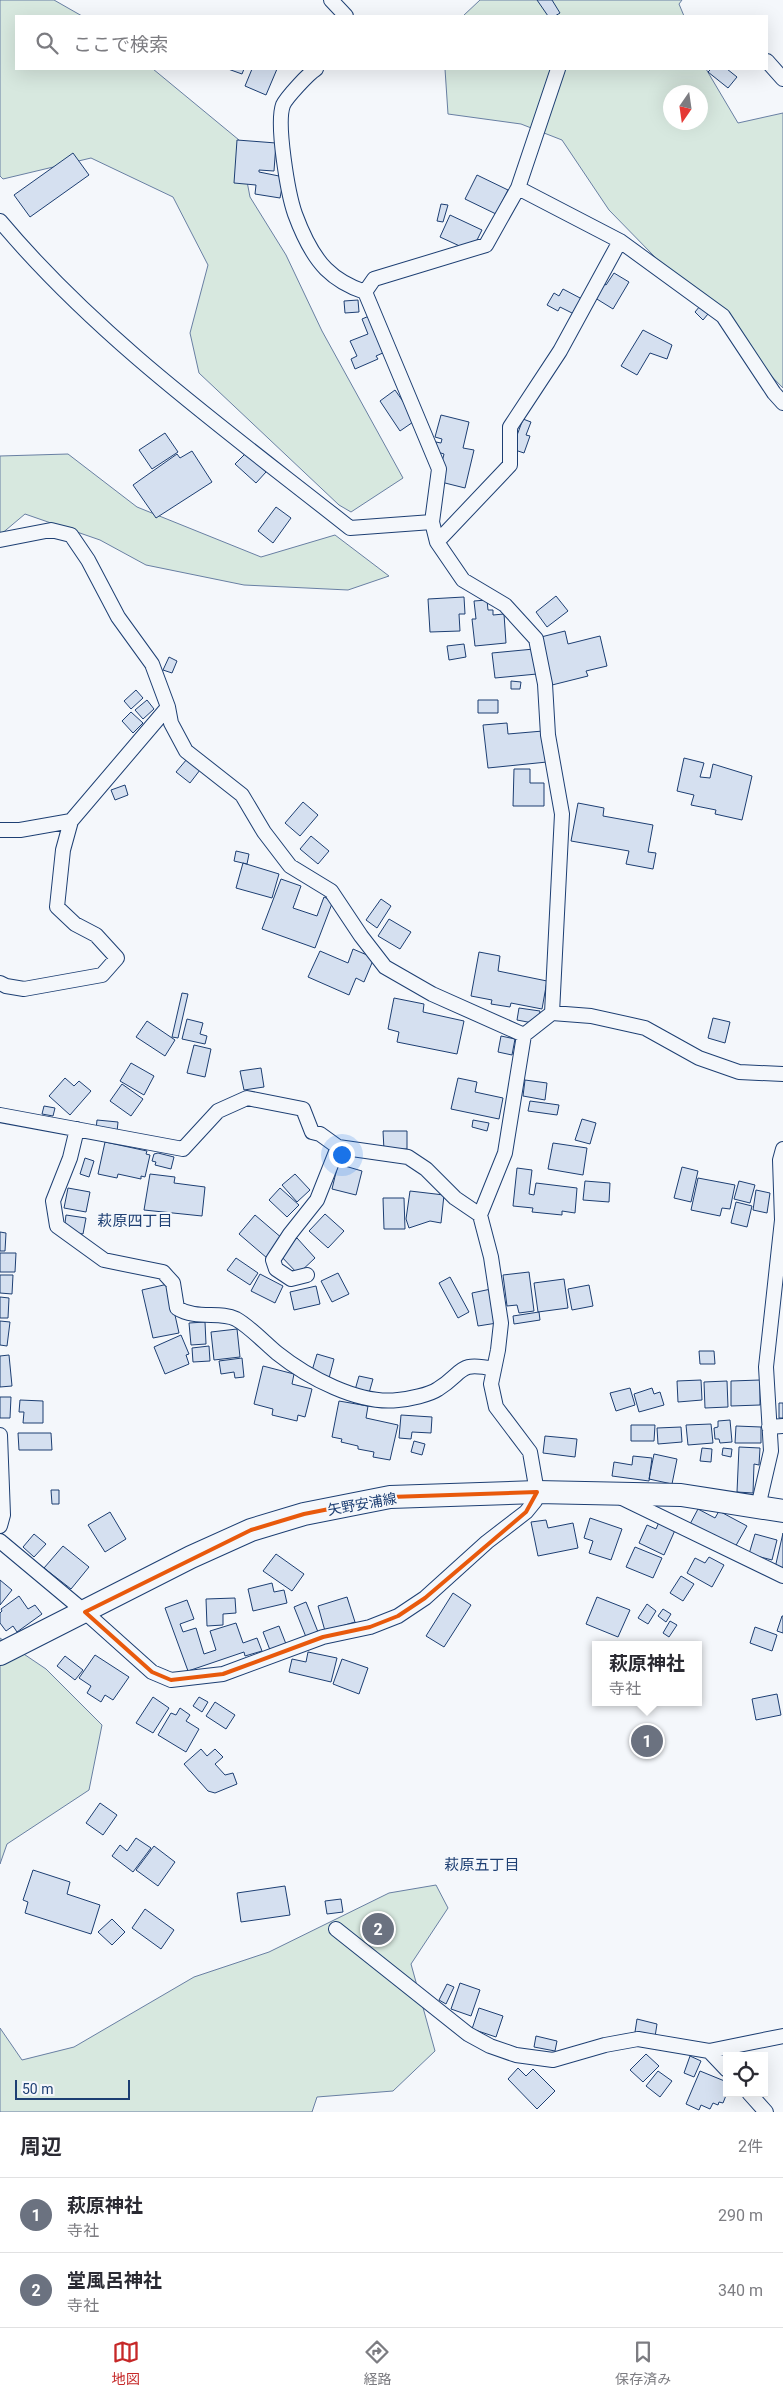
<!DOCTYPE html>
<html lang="ja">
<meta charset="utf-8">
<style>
body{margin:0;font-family:Roboto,"Noto Sans JP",sans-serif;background:#f2f2f3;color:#2b2b33}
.controls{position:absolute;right:15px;bottom:15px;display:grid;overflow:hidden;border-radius:0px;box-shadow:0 5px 20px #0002}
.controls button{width:45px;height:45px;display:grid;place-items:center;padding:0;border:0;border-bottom:1px solid #e1e1e2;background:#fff;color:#2b2b33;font:25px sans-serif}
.compass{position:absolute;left:663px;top:85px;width:45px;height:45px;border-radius:50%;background:#fff;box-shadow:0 5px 20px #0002;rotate:193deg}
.scale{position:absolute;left:15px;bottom:12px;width:115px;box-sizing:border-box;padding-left:5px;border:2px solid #1d3f73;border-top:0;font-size:14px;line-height:18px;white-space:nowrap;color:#1d3f73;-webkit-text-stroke:4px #f4f7fb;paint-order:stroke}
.you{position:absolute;left:341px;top:1154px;width:18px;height:18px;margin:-12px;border:4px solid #fff;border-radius:50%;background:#1a73e8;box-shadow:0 0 0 8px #1a73e833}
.badge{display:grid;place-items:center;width:32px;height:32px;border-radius:50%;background:#c62828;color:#fff;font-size:16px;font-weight:700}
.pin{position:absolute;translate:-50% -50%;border:2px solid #fff;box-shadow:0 1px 5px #0006}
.popup{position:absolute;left:592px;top:1641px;width:110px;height:65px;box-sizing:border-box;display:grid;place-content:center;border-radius:0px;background:#fff;filter:drop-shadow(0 1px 4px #0005);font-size:16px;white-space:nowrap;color:#7c7c81}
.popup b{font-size:19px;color:#2b2b33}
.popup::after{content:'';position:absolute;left:50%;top:100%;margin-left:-10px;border:10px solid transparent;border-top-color:#fff}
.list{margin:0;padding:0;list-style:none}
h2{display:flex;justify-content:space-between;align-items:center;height:65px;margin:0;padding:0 20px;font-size:21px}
h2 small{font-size:16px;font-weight:400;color:#7c7c81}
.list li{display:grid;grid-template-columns:32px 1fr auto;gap:15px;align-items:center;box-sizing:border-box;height:75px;padding:0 20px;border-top:1px solid #e1e1e2}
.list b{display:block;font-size:19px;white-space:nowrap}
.list p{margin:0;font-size:16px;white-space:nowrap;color:#7c7c81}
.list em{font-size:16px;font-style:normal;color:#7c7c81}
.icon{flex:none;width:28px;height:28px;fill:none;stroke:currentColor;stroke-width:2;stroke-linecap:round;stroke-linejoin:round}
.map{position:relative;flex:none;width:783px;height:2112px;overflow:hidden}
.search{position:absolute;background:#fff;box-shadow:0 5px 20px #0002;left:15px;right:15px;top:15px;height:55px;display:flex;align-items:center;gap:12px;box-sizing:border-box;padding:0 18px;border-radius:0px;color:#7c7c81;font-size:19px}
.sheet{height:215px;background:#fff}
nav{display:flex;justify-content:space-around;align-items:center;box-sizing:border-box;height:70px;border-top:1px solid #e1e1e2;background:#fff;font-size:14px;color:#7c7c81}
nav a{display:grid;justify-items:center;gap:2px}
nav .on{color:#c62828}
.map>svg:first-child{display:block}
</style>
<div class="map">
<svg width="783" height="2112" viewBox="0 0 783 2112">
<rect width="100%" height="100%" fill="#f4f7fb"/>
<path fill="#d7e8df" stroke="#687fa3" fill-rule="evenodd" d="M0,0H54L82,16H16V69H153L239,140L250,197L286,255L322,331L403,478L351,512L339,505L199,373L190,333L208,265L173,197L91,158L3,179L0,176Z
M480,0H682L679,4L684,16H463Z
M445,69H706L738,123L783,113V388L609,210L562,140L521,124L448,114ZM670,92H700V122H670Z
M68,454L137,507L261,557L335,535L389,576L348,590L244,585L146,565L100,540L25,514L0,535V456Z
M0,1638L46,1669L102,1725L89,1790L7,1844L0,1864Z
M436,1885L448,1908L411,1964L435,2051L393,2091L317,2097L312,2112H0V2028L22,2060L74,2047L194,1977L269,1952L389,1893Z"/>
<path fill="#d5e0f0" stroke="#1d3f73" d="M537,0H552L560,13L555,16H548Z
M228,69H244L242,74Z
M252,69H277L266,95L245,86Z
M711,69H727L737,77L728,88L708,72Z
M237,140L276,143L274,171L259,170V172L284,177L280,198L255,194L256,185L234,183Z
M73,153L89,175L30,217L14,195Z
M477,175L508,190L496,214L465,199Z
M441,204L448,205L443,222L437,221Z
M450,215L482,230L473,248L465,244L464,248L440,237Z
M614,273L629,282L613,309L592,296L601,282L606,285Z
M563,289L582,299L574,314L560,307L558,311L547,305L554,293L559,296Z
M358,300L359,312L345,313L344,301Z
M700,306L708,314L703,320L695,312Z
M369,316L385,352L376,356L378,359L355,369L351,359L357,356L350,341L368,334L362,319Z
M643,330L672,345L667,359L650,353L637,375L621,366Z
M395,390L416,420L400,431L380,401Z
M441,415L469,422L463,448L474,450L465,488L441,482L440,470L444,454L434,451L436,442L441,443L442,439L435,437Z
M523,419L531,422L526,435L530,436L524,453L512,449Z
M165,433L178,452L152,469L139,450Z
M192,451L212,482L156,518L133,485L177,454L180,458Z
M246,453L266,472L256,483L235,464Z
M276,507L291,518L273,543L258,531Z
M556,596L568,611L547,627L536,612Z
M464,597L465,614H459L460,631L430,632L428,599Z
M487,600L488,610H493V615L504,614L506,643L475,646L472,619H476L474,601Z
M565,631L568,644L600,636L607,666L586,671L588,676L552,685L541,637Z
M464,644L466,657L449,660L447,646Z
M534,649L537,674L495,678L492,653Z
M169,657L177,661L172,673L163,670Z
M511,681L521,682L520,689H511Z
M136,690L143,698L131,709L124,701Z
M147,700L154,709L143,719L135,710Z
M478,700H498V713H478Z
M131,712L143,723L133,733L122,721Z
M507,723L508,734L543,731L547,762L488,768L483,725Z
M684,758L704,763L700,777L710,778L713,764L752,776L742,820L715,814L716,810L691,805L694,795L677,791Z
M187,759L200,770L190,783L176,772Z
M514,769H530V783H544V806H513Z
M125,785L128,795L115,800L111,790Z
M303,802L318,815L300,836L285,823Z
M578,803L604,808L603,816L653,825L648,852L656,853L653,869L626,864L629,851L571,841Z
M311,836L329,851L318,864L300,849Z
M236,851L249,854L247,864L234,861Z
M243,863L279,874L272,898L236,888Z
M281,879L301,886L293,908L317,916L324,897L333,901L315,948L262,929Z
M381,899L391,906L377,928L366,920Z
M389,919L411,932L400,949L378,936Z
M353,949L374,958L364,982L356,978L349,995L308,977L320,951L348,963Z
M479,952L500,956L498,971L547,981L542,1009L511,1003L510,1007L491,1004L492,1000L471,996Z
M182,993L188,994L178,1038L172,1037Z
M394,998L424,1004L423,1012L464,1021L457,1054L397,1042L399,1032L388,1029Z
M519,1008L540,1011L538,1024L517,1020Z
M713,1018L730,1022L725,1043L708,1038Z
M187,1019L203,1023L200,1034L207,1036L205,1044L182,1039Z
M147,1021L175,1040L165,1056L136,1037Z
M501,1036L515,1039L512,1055L498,1052Z
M194,1045L211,1049L205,1077L187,1073Z
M131,1063L154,1076L144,1095L120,1081Z
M261,1068L264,1087L244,1090L240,1071Z
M65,1078L74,1086L79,1081L91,1091L70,1115L49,1096Z
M458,1078L477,1082L475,1092L503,1098L499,1119L451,1109Z
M525,1080L547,1083L545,1100L523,1096Z
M122,1084L143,1099L131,1116L110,1101Z
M530,1101L559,1105L557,1115L528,1111Z
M44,1106L55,1108L53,1116L42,1114Z
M582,1119L596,1123L590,1144L575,1140Z
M97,1120L118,1122L117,1132L96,1130Z
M473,1120L489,1123L487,1131L472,1127Z
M383,1131H407V1149L384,1150Z
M105,1142L147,1151L146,1154L150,1155L145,1177L141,1176V1179L118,1174L117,1178L98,1174Z
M553,1143L587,1148L583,1175L548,1169Z
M158,1153L174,1157L171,1169L155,1165L156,1162L152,1161L154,1154Z
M85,1158L94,1161L89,1177L80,1174Z
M338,1164L362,1171L356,1195L332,1189Z
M682,1167L698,1171L691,1202L674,1198Z
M517,1168L532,1170L529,1194L534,1195L536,1183L577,1188L575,1213L562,1211V1215L532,1212L533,1208L513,1206Z
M150,1174L175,1177L174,1183L205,1187L202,1216L144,1210Z
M295,1174L310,1190L297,1202L282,1185Z
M698,1178L735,1185L730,1209L722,1208L720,1216L691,1210Z
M585,1181L610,1183L609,1202L583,1200Z
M739,1181L755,1185L750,1203L734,1199Z
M68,1188L90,1192L86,1212L64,1208Z
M280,1188L299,1205L287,1217L269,1200Z
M756,1190L770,1193L767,1213L753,1210Z
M410,1191L444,1195L441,1223L430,1221L409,1228L406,1219Z
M383,1198H404L405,1229H384Z
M736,1202L752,1206L747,1227L731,1223Z
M325,1214L344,1231L328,1248L309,1231Z
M66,1215L86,1218L83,1234L64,1231Z
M255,1215L283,1239L267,1258L239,1234Z
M0,1232L6,1233L5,1251H0Z
M297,1238L315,1258L298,1274L279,1254Z
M0,1253H16L15,1272H0Z
M236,1258L258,1273L250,1285L227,1270Z
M529,1272L534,1311L519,1313L517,1305L507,1306L503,1275Z
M338,1273L349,1294L332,1302L321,1281Z
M260,1274L283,1286L275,1303L251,1291Z
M0,1275H13L12,1294L0,1293Z
M450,1277L469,1312L458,1318L439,1283Z
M564,1279L568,1308L538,1312L534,1283Z
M168,1284L179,1333L153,1338L142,1290Z
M589,1285L593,1306L572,1310L568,1289Z
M316,1286L320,1304L294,1310L290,1292Z
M491,1289L497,1323L478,1326L472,1293Z
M0,1297L9,1298L8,1318H0Z
M539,1312L540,1320L514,1324L513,1316Z
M0,1321L10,1322L7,1346L0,1345Z
M205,1322L206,1344L191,1345L189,1323Z
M237,1329L240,1357L214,1360L211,1332Z
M181,1335L189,1354L186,1355L189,1364L165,1374L154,1347Z
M209,1346L210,1361L193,1362L192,1348Z
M699,1351H714L715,1364H700Z
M317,1354L334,1359L329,1378L311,1374Z
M9,1355L12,1386L0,1387V1356Z
M242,1358L244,1377L235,1378L234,1372L221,1374L219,1361Z
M263,1366L294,1374L292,1384L312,1389L305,1417L298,1415L297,1421L272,1415L273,1409L254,1404Z
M359,1376L373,1379L369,1393L355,1390Z
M701,1380L702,1400L678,1402L677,1381Z
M760,1380V1405L731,1406V1381Z
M727,1381L728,1407L705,1408L704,1382Z
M630,1388L635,1405L616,1411L610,1393Z
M652,1388L654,1394L660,1392L664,1405L639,1412L634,1394Z
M0,1397H11L10,1418H0Z
M20,1400L43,1401V1423H23L24,1412H19Z
M339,1401L368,1406L366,1418L398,1425L390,1460L373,1457L374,1452L358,1449V1446L341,1442L342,1439L332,1437Z
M779,1403H783V1418H779Z
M401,1415L432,1417L431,1433L412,1432L411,1439L399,1438Z
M730,1420L732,1442L720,1443L719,1439H715L714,1428L718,1427V1421Z
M711,1424L713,1443L688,1445L686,1425Z
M631,1425H655L654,1441H631Z
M736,1426L761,1427V1443H735Z
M681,1427L682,1442L658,1444L657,1428Z
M18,1433H51L52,1450H19Z
M545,1436L577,1439L575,1457L543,1453Z
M414,1441L425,1444L422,1455L411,1452Z
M739,1447L760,1448L759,1465L754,1464L753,1493L737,1492Z
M702,1448L712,1449L711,1462L700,1461Z
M723,1448L732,1449L731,1457L722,1455Z
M654,1454L677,1459L672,1484L649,1479Z
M633,1456L652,1458L649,1481L612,1476L614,1462L632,1465Z
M51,1490H59V1504H52Z
M698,1509L715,1518L719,1511L747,1526L734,1549L689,1526Z
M110,1512L126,1539L105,1552L88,1525Z
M590,1518L622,1529L611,1560L589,1553L593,1541L584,1538Z
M546,1520L548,1528L573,1523L578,1548L538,1556L531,1522Z
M660,1520L676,1528L664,1555L639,1543L647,1525L656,1529Z
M783,1533V1570L775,1568Z
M34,1534L46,1544L34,1557L23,1547Z
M755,1534L777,1540L772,1560L749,1554Z
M63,1546L89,1567L71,1589L44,1568Z
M635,1547L662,1558L653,1578L626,1567Z
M276,1554L304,1574L292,1591L263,1571Z
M709,1557L724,1565L712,1587L687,1573L695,1558L705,1563Z
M681,1576L694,1584L683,1601L670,1593Z
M0,1580L12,1590L0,1605Z
M272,1583L274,1592L284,1590L287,1603L253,1611L248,1589Z
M453,1593L471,1605L444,1647L426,1636Z
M19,1596L28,1609L35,1605L42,1614L17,1632L13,1626L6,1631L0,1623V1613L2,1611L1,1609Z
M347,1597L355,1622L325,1631L318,1606Z
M597,1597L630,1610L618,1637L586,1624Z
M235,1598L236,1613L223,1614V1625L207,1626L206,1599Z
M187,1600L194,1619L180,1624L183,1632L196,1628L204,1654L216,1650L210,1631L236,1623L243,1643L257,1638L262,1651L245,1656L244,1652L188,1671L165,1608Z
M306,1602L320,1637L308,1642L294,1607Z
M647,1604L656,1611L648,1624L638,1618Z
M663,1609L671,1614L666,1622L658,1616Z
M782,1616H783V1633L777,1631Z
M670,1621L677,1625L669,1637L663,1633Z
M279,1626L286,1644L270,1650L263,1632Z
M755,1627L777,1635L772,1651L750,1643Z
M308,1652L337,1658L331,1682L289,1672L292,1659L306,1662Z
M95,1655L129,1677L113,1700L105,1695L101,1702L87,1693L91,1686L79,1678Z
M65,1656L83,1670L75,1680L57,1666Z
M342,1659L368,1668L359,1694L333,1684Z
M777,1694L781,1715L756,1720L752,1699Z
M153,1697L169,1708L153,1733L136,1723Z
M199,1697L208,1702L202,1712L193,1706Z
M215,1702L235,1715L226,1729L206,1716Z
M180,1708L190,1715L186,1721L199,1729L186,1752L158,1735L171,1713L176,1715Z
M201,1749L207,1756L215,1749L223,1757L215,1764L225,1775L233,1773L237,1784L215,1793L208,1791L184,1764Z
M100,1803L117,1815L103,1835L86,1823Z
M136,1838L151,1848L133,1872L112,1856L120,1845L127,1851Z
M154,1846L175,1862L158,1886L136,1870Z
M33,1870L70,1882L67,1894L100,1905L91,1934L25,1913L28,1902L23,1900Z
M285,1886L290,1915L241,1922L237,1893Z
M341,1899L343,1912L327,1914L325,1901Z
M145,1909L174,1930L161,1949L132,1928Z
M112,1919L125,1932L112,1945L98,1932Z
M460,1983L480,1990L471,2016L451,2009Z
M447,1984L454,1987L446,2004L439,2000Z
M479,2008L503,2016L496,2037L472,2029Z
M637,2019L657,2024L655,2037L635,2032Z
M536,2036L557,2041L555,2051L534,2047Z
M646,2054L659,2066L643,2082L630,2070Z
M690,2056L701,2061L694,2077L684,2073Z
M518,2068L526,2076L533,2069L555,2091L537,2109L508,2079Z
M658,2071L672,2081L660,2097L646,2086Z
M700,2071L727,2082V2093L723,2103L719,2102L718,2105L713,2103L710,2109L701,2105L699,2110L686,2104Z"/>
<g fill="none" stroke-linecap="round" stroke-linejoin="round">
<g stroke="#1d3f73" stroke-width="16">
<path id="street" d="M331,0L346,16
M767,61L783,79
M316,69C309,73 286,98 283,105C276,124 288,194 295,214C302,233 312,255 326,269C338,281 350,287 365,292L439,469L432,522L437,542L463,580L505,605L536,639L545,684L548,735L562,814L552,1013
M518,188L558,69
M0,221C100,340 229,432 350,528L432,522
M365,292L374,279L486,245L518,188L620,241
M0,540L51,530L71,535L88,560L118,617L152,664L168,707L171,723L186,751L242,795L264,832L290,866L331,891L361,936L385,967L432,994L524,1035
M437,542L510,465V427L560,351L620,241L723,316L774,393L783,403
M0,830H20L71,821
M0,983L6,986L24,989L102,975L117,958L96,935L75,924L57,907L63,850L71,821L168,707
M0,1115L183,1149L218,1111L247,1098L303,1109L312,1132L320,1134L338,1147L408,1157L426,1169L455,1198L480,1215
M77,1129L70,1158L53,1201L57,1226L104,1260L163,1272L173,1283L177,1308C196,1320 220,1311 236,1319C249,1326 266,1344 277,1353C307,1377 359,1405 398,1400C409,1399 429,1395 438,1389C465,1372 457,1361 494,1369
M307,1275L291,1279L276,1269L273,1260L290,1234L317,1200L338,1147
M769,1427L783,1426
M0,1435L3,1515L0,1526
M622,1498L783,1576
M758,1507L771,1451L766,1367L782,1220L780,1160L783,1149
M0,1541L85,1612L152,1672L171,1680L223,1674L323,1637L370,1627L398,1616L425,1598L487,1542L526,1512L535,1501L537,1492L530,1452L496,1407L491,1384L498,1350L501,1323L491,1257L480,1215L505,1153L524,1035L552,1013L591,1016L645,1028L699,1058L739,1072L783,1074
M336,1929L468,2034L490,2046L516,2055L553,2060L605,2045L638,2039L709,2051L783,2036
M709,2051L727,2070
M749,2093L766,2112"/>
</g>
<g stroke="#1d3f73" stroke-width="24">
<path id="primary" d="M0,1654L191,1557L251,1530L304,1514L390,1497L537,1492L681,1495L783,1511"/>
</g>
<use href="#street" stroke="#f4f7fb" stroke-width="14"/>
<use href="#primary" stroke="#f4f7fb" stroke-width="22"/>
</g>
<path fill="none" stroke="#e8590c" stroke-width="4" stroke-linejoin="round" d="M537,1492L526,1512L425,1598L398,1616L370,1627L323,1637L223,1674L171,1680L152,1672L85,1612L251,1530L304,1514L390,1497Z"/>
<g text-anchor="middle" stroke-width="4" stroke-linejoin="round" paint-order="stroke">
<g font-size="14" fill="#1d3f73" stroke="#f4f7fb">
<text transform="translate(362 1504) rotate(-10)" y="5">矢野安浦線</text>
</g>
<g font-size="15" fill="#1d3f73" stroke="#f4f7fb">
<text x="135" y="1226">萩原四丁目</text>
<text x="482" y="1870">萩原五丁目</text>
</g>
</g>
</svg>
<div class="controls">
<button><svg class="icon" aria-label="locate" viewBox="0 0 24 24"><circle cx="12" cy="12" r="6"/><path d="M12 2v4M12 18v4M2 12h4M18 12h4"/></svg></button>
</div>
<svg class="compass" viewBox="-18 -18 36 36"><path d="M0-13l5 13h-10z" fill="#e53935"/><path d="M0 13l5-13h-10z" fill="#7c7c81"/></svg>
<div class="scale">50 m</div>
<div class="you"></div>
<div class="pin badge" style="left:647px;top:1741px;background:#6b7280">1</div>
<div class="popup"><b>萩原神社</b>寺社</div>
<div class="pin badge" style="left:378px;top:1929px;background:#6b7280">2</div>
<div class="search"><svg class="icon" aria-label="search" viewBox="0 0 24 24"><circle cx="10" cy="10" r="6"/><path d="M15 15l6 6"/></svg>ここで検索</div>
</div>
<section class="sheet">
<h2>周辺<small>2件</small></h2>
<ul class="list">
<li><span class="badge" style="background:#6b7280">1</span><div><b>萩原神社</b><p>寺社</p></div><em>290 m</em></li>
<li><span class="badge" style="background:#6b7280">2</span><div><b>堂風呂神社</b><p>寺社</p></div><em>340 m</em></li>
</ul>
</section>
<nav>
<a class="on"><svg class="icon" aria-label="map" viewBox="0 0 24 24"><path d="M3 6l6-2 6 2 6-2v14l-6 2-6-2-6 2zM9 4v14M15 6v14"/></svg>地図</a>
<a><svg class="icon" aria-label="directions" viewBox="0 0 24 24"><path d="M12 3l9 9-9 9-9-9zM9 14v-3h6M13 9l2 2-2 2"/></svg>経路</a>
<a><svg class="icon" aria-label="saved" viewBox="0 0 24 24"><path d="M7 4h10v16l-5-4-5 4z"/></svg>保存済み</a>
</nav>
